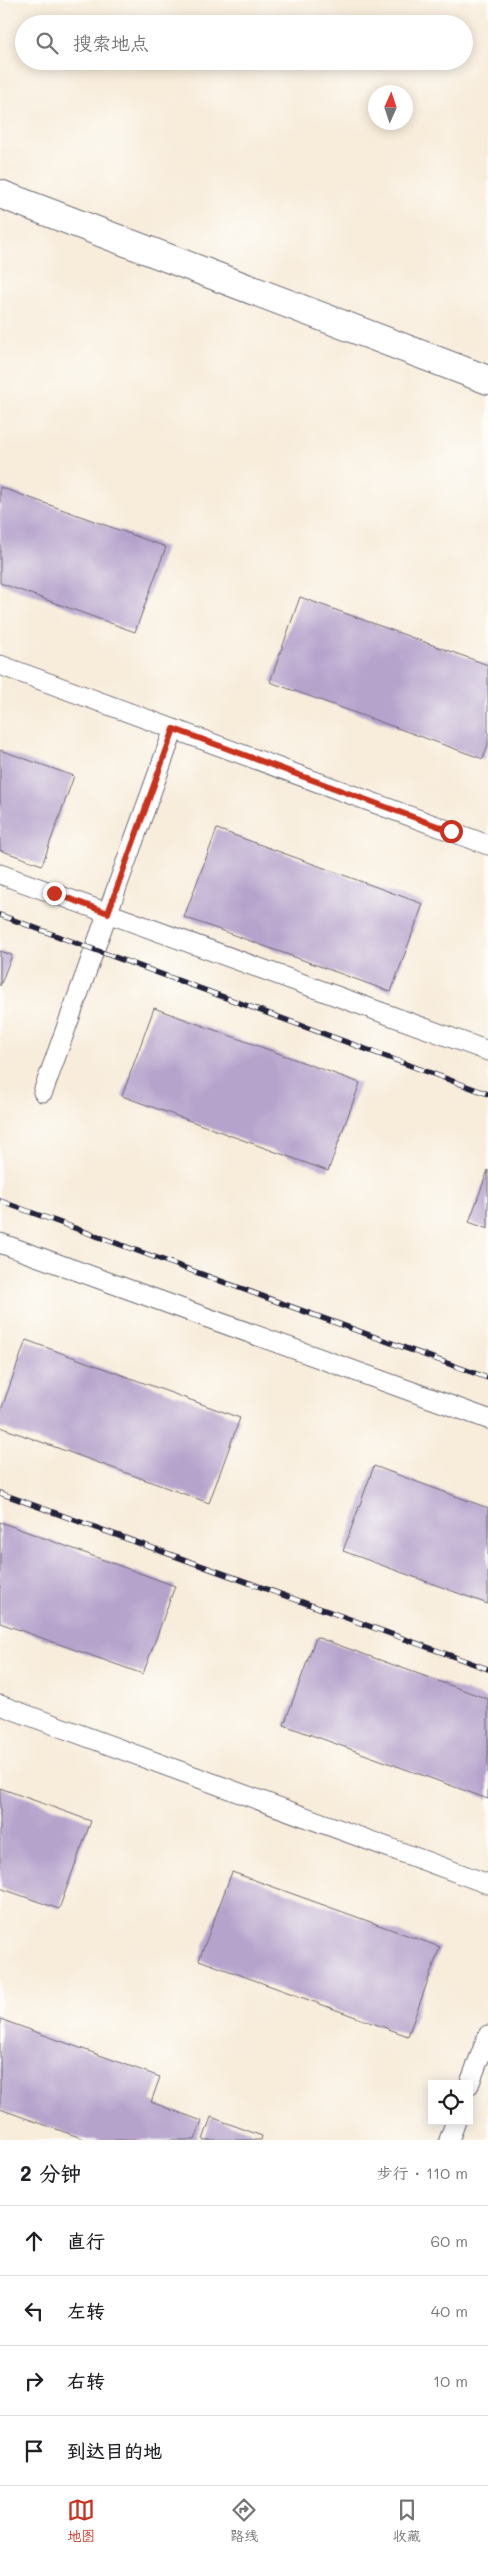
<!DOCTYPE html>
<html lang="zh">
<meta charset="utf-8">
<style>
body{margin:0;font-family:Mali,"LXGW WenKai TC",sans-serif;background:#f6f6f6;color:#202124}
.controls{position:absolute;right:15px;bottom:15px;display:grid;overflow:hidden;border-radius:0px;box-shadow:0 2px 12px #0003}
.controls button{width:45px;height:45px;display:grid;place-items:center;padding:0;border:0;border-bottom:1px solid #e0e0e0;background:#fff;color:#202124;font:25px sans-serif}
.compass{position:absolute;left:368px;top:85px;width:45px;height:45px;border-radius:50%;background:#fff;box-shadow:0 2px 12px #0003;rotate:3deg}
.stop{position:absolute;width:15px;height:15px;margin:-11px;border:4px solid #c8321e;border-radius:50%;background:#fff}
.stop.end{background:#c8321e;border-color:#fff;box-shadow:0 1px 5px #0008}
.list{margin:0;padding:0;list-style:none}
h2{display:flex;justify-content:space-between;align-items:center;height:65px;margin:0;padding:0 20px;font-size:21px}
h2 small{font-size:16px;font-weight:400;color:#757577}
.list li{display:grid;grid-template-columns:32px 1fr auto;gap:15px;align-items:center;box-sizing:border-box;height:70px;padding:0 20px;border-top:1px solid #e0e0e0}
.list b{display:block;font-size:19px;white-space:nowrap}
.list em{font-size:16px;font-style:normal;color:#757577}
.icon{flex:none;width:28px;height:28px;fill:none;stroke:currentColor;stroke-width:2;stroke-linecap:round;stroke-linejoin:round}
.map{position:relative;flex:none;width:488px;height:2140px;overflow:hidden}
.search{position:absolute;background:#fff;box-shadow:0 2px 12px #0003;left:15px;right:15px;top:15px;height:55px;display:flex;align-items:center;gap:12px;box-sizing:border-box;padding:0 18px;border-radius:28px;color:#757577;font-size:19px}
.sheet{height:345px;background:#fff}
nav{display:flex;justify-content:space-around;align-items:center;box-sizing:border-box;height:70px;border-top:1px solid #e0e0e0;background:#fff;font-size:14px;color:#757577}
nav a{display:grid;justify-items:center;gap:2px}
nav .on{color:#c8321e}
.map>svg:first-child{display:block}
</style>
<div class="map">
<svg width="488" height="2140" viewBox="0 0 488 2140">
<rect width="100%" height="100%" fill="#fdfcf7"/>
<filter id="ink" filterUnits="userSpaceOnUse"><feTurbulence type="fractalNoise" baseFrequency=".02" numOctaves="2"/><feDisplacementMap in="SourceGraphic" scale="10" xChannelSelector="R" yChannelSelector="G"/><feConvolveMatrix kernelMatrix="1 2 1 2 8 2 1 2 1" color-interpolation-filters="sRGB"/></filter>
<filter id="wash" filterUnits="userSpaceOnUse"><feTurbulence type="fractalNoise" baseFrequency=".0096" numOctaves="4" result="noise"/><feDisplacementMap in="SourceGraphic" scale="20" xChannelSelector="R" yChannelSelector="G"/><feGaussianBlur stdDeviation="1.12" result="paint"/><feColorMatrix in="noise" values="0 0 0 0 0 0 0 0 0 0 0 0 0 0 0 0 0 1.4 0 .05"/><feComposite in="paint" operator="in"/></filter>
<g filter="url(#wash)">
<rect width="100%" height="100%" fill="#f8ecda"/>
<g id="blocks">
<path fill="#b6a3cc" d="M0,487L166,547L135,632L0,583Z
M300,597L488,665V745L483,759L270,682Z
M0,750L74,776L42,865L0,850Z
M217,829L423,904L391,992L184,917Z
M0,951L12,955L0,986Z
M154,1008L360,1083L328,1171L122,1096Z
M488,1170V1229L469,1222Z
M26,1340L240,1418L209,1503L0,1427V1413Z
M374,1466L488,1508V1604L343,1551Z
M0,1522L175,1586L143,1674L0,1623Z
M316,1637L488,1699V1799L284,1725Z
M0,1788L91,1821L59,1909L0,1888Z
M232,1872L440,1947L408,2036L199,1960Z
M0,2019L160,2077L151,2102L202,2121L195,2140H87L0,2109Z
M211,2117L262,2136L261,2140H203Z"/>
</g>
</g>
<g filter="url(#ink)">
<use href="#blocks" fill-opacity="0" stroke="#6d6973" stroke-width="1"/>
<g fill="none" stroke-linecap="round" stroke-linejoin="round">
<g stroke="#6d6973" stroke-width="21">
<path id="service" d="M0,665L488,845
M0,874L488,1051
M43,1092L174,729
M0,1243L488,1419
M0,1705L488,1884
M469,2085L488,2035
M449,2140L456,2121"/>
</g>
<g stroke="#6d6973" stroke-width="30">
<path id="minor" d="M0,194L488,380"/>
</g>
<use href="#service" stroke="#fff" stroke-width="19"/>
<use href="#minor" stroke="#fff" stroke-width="28"/>
<g stroke="#22223b" stroke-width="5.5">
<path id="rail" d="M0,915L488,1094
M0,1201L488,1378
M0,1493L488,1669"/>
</g>
<use href="#rail" stroke="#fdfcf7" stroke-width="4" stroke-dasharray="11" stroke-linecap="butt"/>
</g>
</g>
<g fill="none" stroke-linecap="round" stroke-linejoin="round" filter="url(#ink)">
<path stroke="#c8321e" stroke-width="6" d="M54,893L108,913L174,729L451,831"/>
</g>
</svg>
<div class="controls">
<button><svg class="icon" aria-label="locate" viewBox="0 0 24 24"><circle cx="12" cy="12" r="6"/><path d="M12 2v4M12 18v4M2 12h4M18 12h4"/></svg></button>
</div>
<svg class="compass" viewBox="-18 -18 36 36"><path d="M0-13l5 13h-10z" fill="#e53935"/><path d="M0 13l5-13h-10z" fill="#757577"/></svg>
<div class="stop" style="left:451px;top:831px"></div>
<div class="stop end" style="left:54px;top:893px"></div>
<div class="search"><svg class="icon" aria-label="search" viewBox="0 0 24 24"><circle cx="10" cy="10" r="6"/><path d="M15 15l6 6"/></svg>搜索地点</div>
</div>
<section class="sheet">
<h2>2 分钟<small>步行 · 110 m</small></h2>
<ul class="list">
<li><svg class="icon" aria-label="ahead" viewBox="0 0 24 24"><path d="M12 20V5M6 11l6-6 6 6"/></svg><div><b>直行</b></div><em>60 m</em></li>
<li><svg class="icon" aria-label="left" viewBox="0 0 24 24"><path d="M17 20v-9H6M10 6l-5 5 5 5"/></svg><div><b>左转</b></div><em>40 m</em></li>
<li><svg class="icon" aria-label="right" viewBox="0 0 24 24"><path d="M7 20v-9h11M14 6l5 5-5 5"/></svg><div><b>右转</b></div><em>10 m</em></li>
<li><svg class="icon" aria-label="arrive" viewBox="0 0 24 24"><path d="M6 21V4h12l-3 4 3 4H6"/></svg><div><b>到达目的地</b></div></li>
</ul>
</section>
<nav>
<a class="on"><svg class="icon" aria-label="map" viewBox="0 0 24 24"><path d="M3 6l6-2 6 2 6-2v14l-6 2-6-2-6 2zM9 4v14M15 6v14"/></svg>地图</a>
<a><svg class="icon" aria-label="directions" viewBox="0 0 24 24"><path d="M12 3l9 9-9 9-9-9zM9 14v-3h6M13 9l2 2-2 2"/></svg>路线</a>
<a><svg class="icon" aria-label="saved" viewBox="0 0 24 24"><path d="M7 4h10v16l-5-4-5 4z"/></svg>收藏</a>
</nav>
